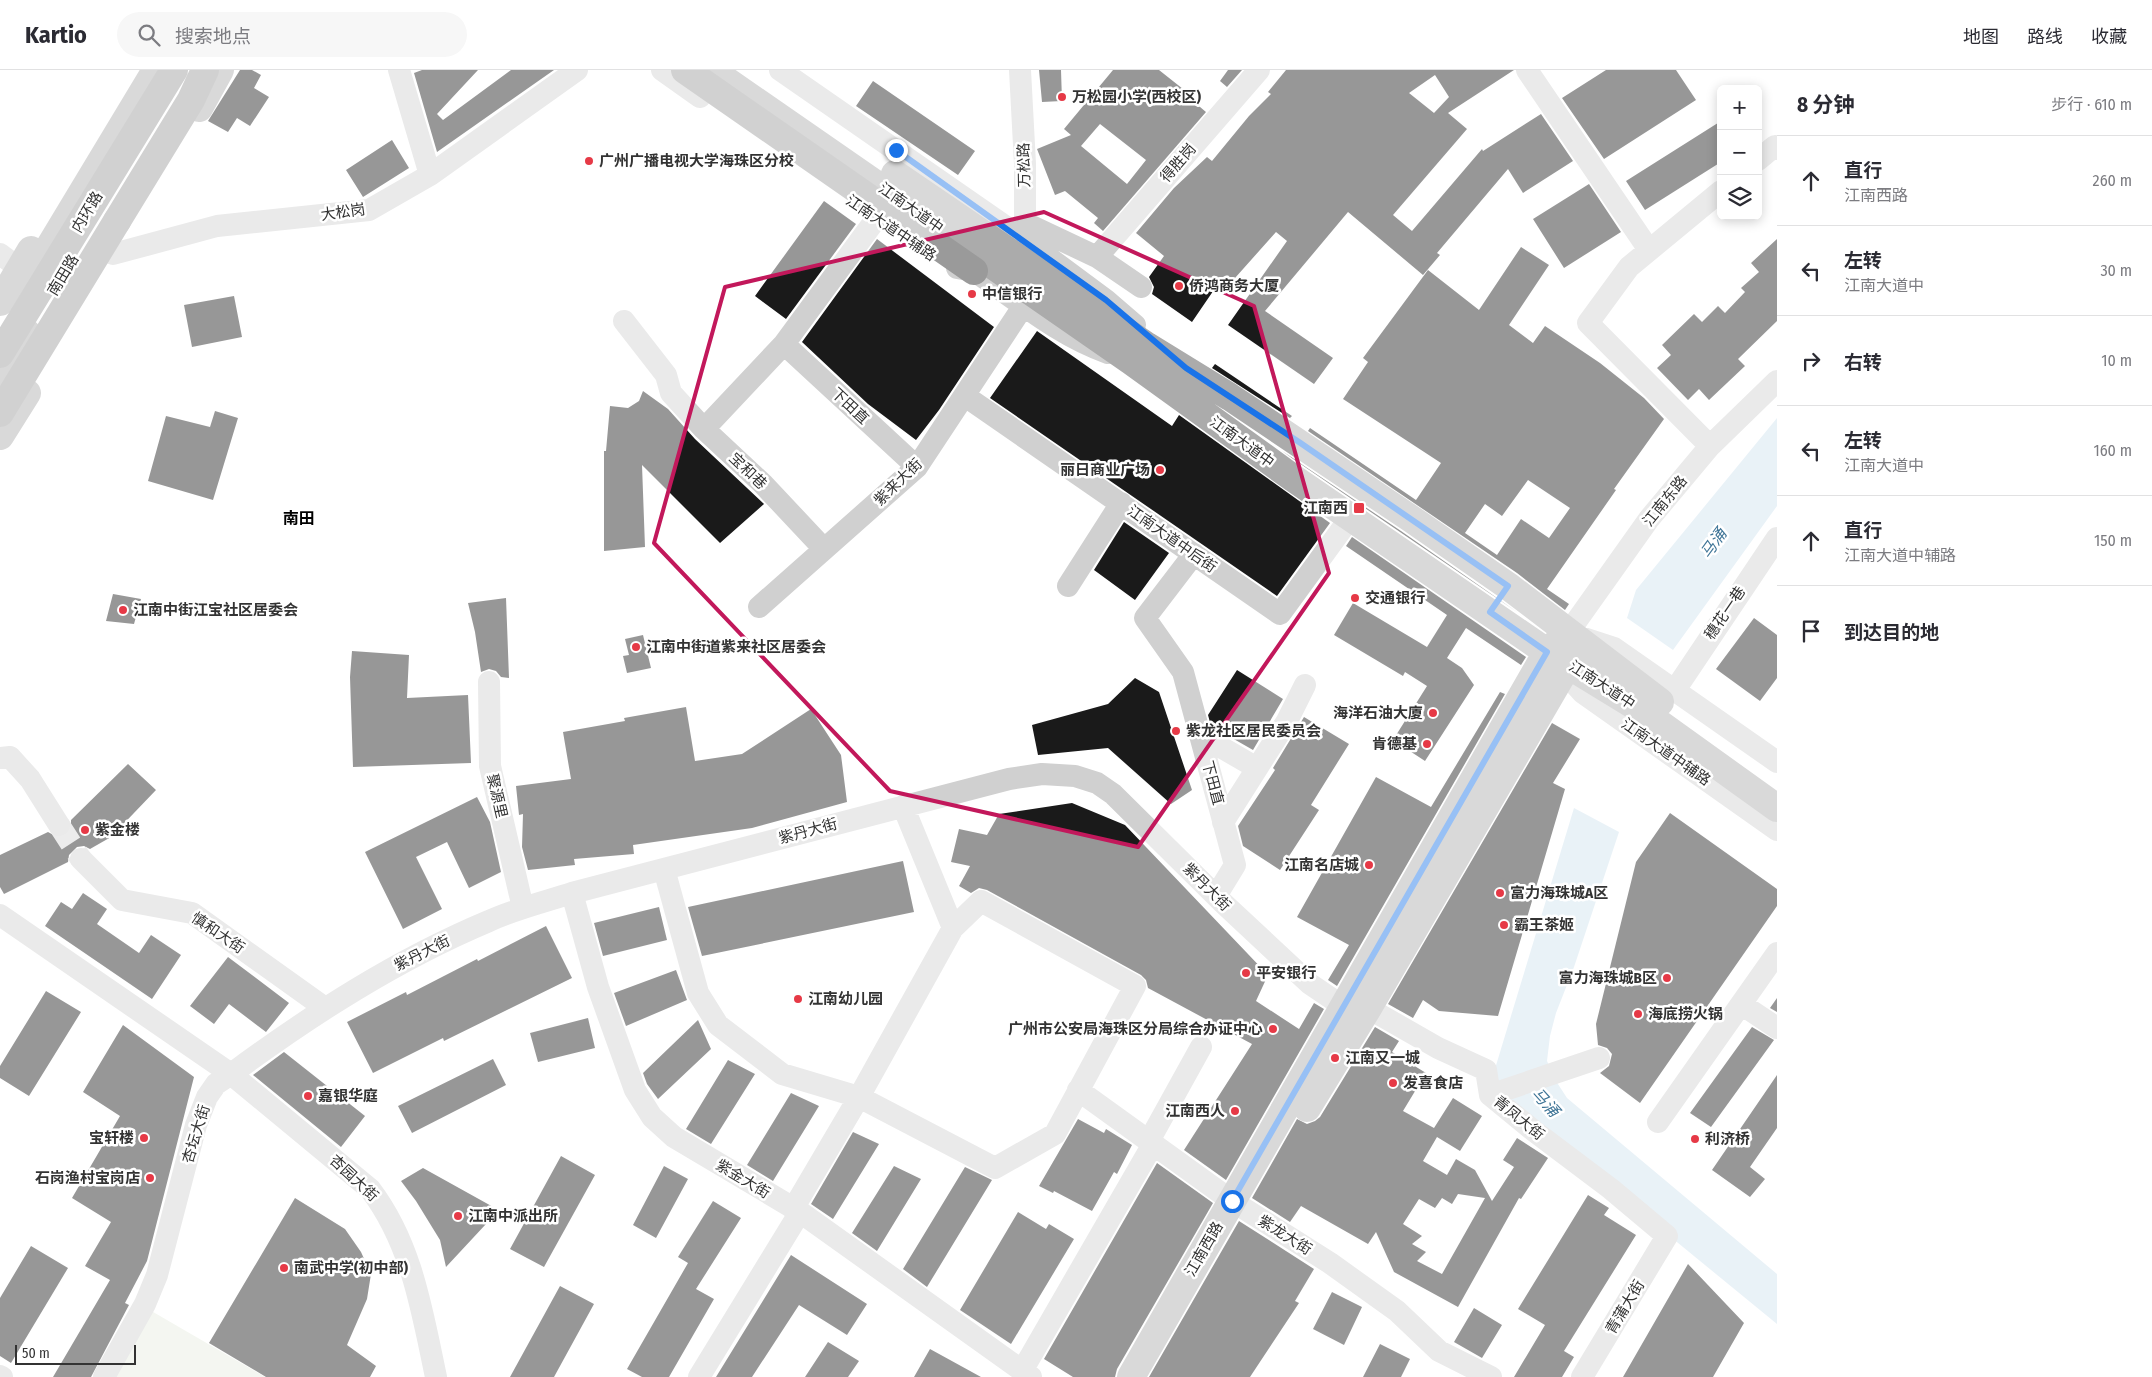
<!DOCTYPE html>
<html lang="zh">
<meta charset="utf-8">
<style>
body{margin:0;font-family:"Fira Sans Condensed","Noto Sans SC",sans-serif;background:#f7f7f7;color:#2b2b33}
.controls{position:absolute;right:15px;top:15px;display:grid;overflow:hidden;border-radius:8px;box-shadow:0 2px 12px #0003}
.controls button{width:45px;height:45px;display:grid;place-items:center;padding:0;border:0;border-bottom:1px solid #e1e1e2;background:#fff;color:#2b2b33;font:25px sans-serif}
.scale{position:absolute;left:15px;bottom:12px;width:121px;box-sizing:border-box;padding-left:5px;border:2px solid #333;border-top:0;font-size:14px;line-height:18px;white-space:nowrap;color:#333;-webkit-text-stroke:4px #fff;paint-order:stroke}
.stop{position:absolute;width:15px;height:15px;margin:-11px;border:4px solid #1a73e8;border-radius:50%;background:#fff}
.stop.end{background:#1a73e8;border-color:#fff;box-shadow:0 1px 5px #0008}
.list{margin:0;padding:0;list-style:none}
h2{display:flex;justify-content:space-between;align-items:center;height:65px;margin:0;padding:0 20px;font-size:21px}
h2 small{font-size:16px;font-weight:400;color:#7c7c81}
.list li{display:grid;grid-template-columns:32px 1fr auto;gap:15px;align-items:center;box-sizing:border-box;height:90px;padding:0 20px;border-top:1px solid #e1e1e2}
.list b{display:block;font-size:19px;white-space:nowrap}
.list p{margin:0;font-size:16px;white-space:nowrap;color:#7c7c81}
.list em{font-size:16px;font-style:normal;color:#7c7c81}
.icon{flex:none;width:28px;height:28px;fill:none;stroke:currentColor;stroke-width:2;stroke-linecap:round;stroke-linejoin:round}
.map{position:relative;flex:none;width:1777px;height:1307px;overflow:hidden}
header{display:flex;align-items:center;gap:30px;box-sizing:border-box;height:70px;padding:0 25px;background:#fff;border-bottom:1px solid #e1e1e2}
header strong{font-size:24px}
nav{display:flex;gap:28px;margin-inline-start:auto;font-size:18px}
.search{width:350px;height:45px;background:#f7f7f7;display:flex;align-items:center;gap:12px;box-sizing:border-box;padding:0 18px;border-radius:28px;color:#7c7c81;font-size:19px}
main{display:flex}
aside{flex:1;background:#fff}
.map>svg:first-child{display:block}
</style>
<header>
<strong>Kartio</strong>
<div class="search"><svg class="icon" aria-label="search" viewBox="0 0 24 24"><circle cx="10" cy="10" r="6"/><path d="M15 15l6 6"/></svg>搜索地点</div>
<nav><a>地图</a><a>路线</a><a>收藏</a></nav>
</header>
<main>
<div class="map">
<svg width="1777" height="1307" viewBox="0 0 1777 1307">
<rect width="100%" height="100%" fill="#fff"/>
<path fill="#e6ecdf" d="M148,1239L265,1307H111Z"/>
<path fill="#cfe2ee" d="M1777,348V436L1673,580L1627,548L1636,520Z
M1574,738L1619,762L1574,897L1556,943L1550,966L1547,991L1556,1011L1567,1028L1777,1204V1254L1512,1037L1494,1002Z"/>
<path fill="#1a1a1a" fill-rule="evenodd" d="M240,0H252L261,5L254,18L269,27L250,56L237,48L228,62L208,51Z
M422,0H478L437,44L443,50L511,0H554L437,82L414,3Z
M1039,0H1061L1062,31L1042,32Z
M1113,0H1159L1183,19L1181,21L1206,42L1103,161L1094,153L1098,148L1065,121L1055,125L1037,79L1071,65L1064,59ZM1100,54L1146,90L1127,114L1081,76Z
M1228,0H1242L1227,17L1220,11Z
M1286,0H1514L1448,43L1467,59L1393,145L1412,161L1482,79L1483,81L1541,44L1573,91L1523,123L1508,99L1437,183L1440,185L1423,205L1348,142L1265,241L1333,288L1314,314L1228,255L1287,171L1276,162L1227,217L1220,211L1192,252L1152,224L1154,217L1149,207L1164,186L1136,163L1174,118L1207,87L1212,91L1249,46L1271,24L1268,22ZM1435,5L1449,27L1434,43L1409,23Z
M1606,0H1676L1696,30L1604,89L1562,28Z
M873,11L975,81L958,105L856,36Z
M1721,51V92L1645,140L1626,111Z
M392,70L409,98L363,127L346,100Z
M1589,114L1621,162L1564,198L1533,149Z
M824,131L856,154L786,249L755,226Z
M877,169L994,257L939,340L916,370L868,334L802,272Z
M1777,169V251L1738,289L1745,296L1709,330L1699,319L1688,330L1657,298L1671,285L1662,275L1694,244L1702,252L1718,236L1725,243L1745,222L1741,218L1759,202L1751,193Z
M1521,177L1549,195L1509,255L1533,273L1545,256L1600,293L1644,328L1664,349L1614,419L1616,420L1547,519L1569,534L1565,540L1517,503L1308,361L1310,358L1416,430L1441,393L1343,329L1368,292L1363,288L1428,200L1479,240ZM1528,410L1570,438L1549,468L1521,449L1497,485L1465,463L1485,434L1502,446Z
M234,226L242,267L192,277L184,235Z
M1037,261L1172,356L1179,345L1330,453L1277,526L990,328Z
M1215,294L1292,346L1290,348L1293,350L1212,298Z
M643,321L668,339L695,369L764,434L720,473L642,395L645,477L604,481V381H606L610,336L628,338L639,331Z
M215,341L238,348L213,430L148,411L166,346L210,357Z
M1282,381L1401,461L1517,542L1302,395Z
M1124,452L1169,483L1135,530L1094,500Z
M1352,467L1526,587L1521,595L1466,558L1447,588L1462,598L1474,615L1425,691L1393,670L1427,616L1405,602L1403,606L1334,565L1353,533L1427,577L1447,545L1346,476Z
M113,524L141,529L134,554L106,551Z
M506,528L509,608L501,607L496,601L489,599L481,602L475,562L468,533Z
M1754,548L1777,565V608L1760,631L1716,599Z
M643,565L651,598L627,603L623,586L629,585L625,569Z
M352,581L409,585L407,628L468,625L471,693L353,697L350,607Z
M1237,600L1283,629L1253,680L1211,656L1208,645Z
M1135,608L1159,622L1192,720L1171,734L1108,678L1038,685L1032,655L1108,634Z
M1500,622L1505,624L1337,916L1328,910L1349,875L1297,847L1376,707L1431,737Z
M686,637L695,691L742,684L811,639L841,685L847,732L752,758L633,775L634,784L574,789L575,795L528,800L522,777L523,744L519,745L516,716L571,709L563,662L625,651L624,648Z
M1304,647L1349,674L1311,735L1319,740L1280,800L1243,776L1238,756L1275,700L1273,698Z
M1552,653L1580,669L1553,713L1565,719L1498,946L1439,941L1423,930L1413,948L1388,934Z
M128,694L156,720L111,767L90,779L84,776L77,777L69,785L68,792L4,824L0,817V785L48,762L59,768L66,766L71,761V750Z
M477,727L490,752L501,802L469,818L447,772L416,787L442,839L403,859L365,782Z
M1072,733L1125,755L1268,905L1256,931L1299,959L1314,933L1324,939L1226,1110L1184,1080L1252,974L1148,918L1146,910L1141,905L987,820L979,818L971,823L959,816L970,796L951,792L959,759L987,765L999,744Z
M1670,743L1777,819V836L1640,1033L1600,1003L1609,996L1612,984L1607,978L1598,975L1596,954L1636,792Z
M903,791L914,842L702,886L688,837Z
M83,823L107,839L97,854L139,883L151,865L181,885L152,929L45,856L61,832L72,839Z
M659,837L667,870L603,886L594,853Z
M546,856L572,908L444,971L443,968L373,1003L347,952L406,922L407,925L477,889L478,891Z
M228,887L289,933L266,962L229,934L214,954L190,936Z
M676,900L687,930L626,956L614,923Z
M46,921L81,942L29,1026L0,1008V996Z
M1777,928V942L1770,938Z
M588,948L595,978L538,992L530,963Z
M698,950L711,979L658,1029L647,1014L643,1003Z
M123,955L194,1007L147,1191L125,1233L129,1235L91,1307H53L110,1210L85,1196L111,1152L72,1128L120,1046L83,1022Z
M1375,957L1399,971L1392,982L1426,1003L1403,1041L1434,1058L1453,1028L1482,1046L1460,1081L1437,1067L1423,1091L1447,1105L1456,1089L1475,1100L1492,1131L1514,1097L1503,1090L1517,1068L1548,1088L1521,1129L1519,1128L1458,1237L1394,1202L1376,1162L1368,1174L1301,1136L1290,1152L1252,1128L1297,1049L1307,1054L1315,1051L1320,1047ZM1458,1124L1485,1128L1442,1204L1417,1191L1426,1182L1412,1174L1422,1166L1403,1154L1419,1129L1435,1138L1442,1128L1452,1134Z
M1752,957L1774,970L1711,1057L1690,1043Z
M284,982L365,1046L341,1077L253,1005Z
M493,989L506,1015L412,1063L398,1036Z
M728,990L755,1004L711,1074L686,1059Z
M1777,1005V1058L1750,1097L1765,1109L1750,1127L1712,1100Z
M791,1023L819,1036L773,1111L747,1095Z
M1078,1049L1104,1063L1106,1059L1132,1075L1117,1104L1114,1102L1092,1141L1054,1121L1053,1123L1039,1116Z
M853,1062L879,1074L833,1149L811,1134Z
M561,1086L595,1105L544,1197L510,1179Z
M1157,1093L1213,1133L1117,1299L1115,1307H1073L1044,1289Z
M664,1096L688,1109L656,1168L633,1155Z
M894,1096L921,1109L877,1181L852,1163Z
M965,1097L992,1110L927,1217L903,1199Z
M423,1098L495,1138L486,1154L446,1197L440,1170L416,1131L401,1111Z
M1588,1125L1609,1138L1604,1145L1636,1165L1564,1281L1574,1287L1562,1307H1514L1545,1255L1518,1239Z
M295,1128L345,1159L361,1182L371,1204L367,1229L347,1275L376,1296L370,1307H266L209,1273Z
M713,1131L741,1148L696,1219L714,1229L669,1307H642L627,1299L688,1193L678,1187Z
M1018,1142L1046,1159L1049,1154L1074,1169L1011,1274L960,1240Z
M1239,1151L1314,1199L1295,1231L1299,1233L1250,1307H1149Z
M31,1176L68,1198L11,1293L0,1286V1228Z
M791,1185L867,1234L847,1265L799,1235L752,1307H716Z
M1688,1194L1744,1253L1713,1307H1623Z
M560,1216L594,1234L554,1307H510Z
M1332,1222L1362,1237L1344,1275L1313,1259Z
M1474,1238L1502,1255L1482,1288L1454,1272Z
M828,1272L859,1291L848,1307H805Z
M1380,1274L1410,1289L1401,1307H1363Z
M930,1279L981,1307H914Z"/>
<g fill="none" stroke-linecap="round" stroke-linejoin="round">
<path stroke="#d6d6d6" stroke-width="22" stroke-dasharray="22 11" stroke-linecap="butt" d="M59,755L81,789"/>
<path stroke="#d0d0d0" stroke-width="22" d="M399,0L430,105
M662,0L700,27
M780,0L1025,170L1106,230L1135,255
M1527,0L1649,180
M1758,90L1775,76L1777,79
M1025,153L1097,187L1141,217
M1019,179L1025,170V94L1020,0
M0,184L20,199
M113,184L217,156L369,140L430,105L577,0
M1097,187L1259,0
M957,198L974,201C1017,230 1059,266 1108,283
M624,251L666,305L671,323L704,359L763,414L824,479
M784,274L917,397
M1777,311L1710,376L1649,449L1568,563L1614,578L1777,692
M965,326L1280,544L1350,448
M704,359L784,274L876,149
M1710,376L1588,253L1629,197L1721,121
M1194,484L1145,548L1183,602L1235,795L1216,826
M1068,516L1121,433
M759,537L917,397L1024,235
M1569,593L1573,612L1583,623L1777,760
M489,612L490,696L523,838
M1675,620L1777,468
M1200,665L1257,698
M0,688L10,687L30,709L59,755
M903,736L953,858
M1223,752L1287,651L1305,615
M81,789L122,830L192,843L325,938
M664,799L698,923L718,955L782,1004L859,1027L995,1098L1055,1064L1135,916L981,831L953,858L859,1027L793,1139
M572,823L598,917L635,1020L652,1047L674,1067L800,1142L1031,1307
M0,845L231,1004L370,1119C412,1174 422,1241 436,1307
M1741,934L1777,958
M1078,1020L1232,1131L1330,1193L1397,1241L1439,1281L1491,1307
M1490,1025L1599,988
M1658,1052L1777,883
M1149,1071L1201,977
M1022,1301L1153,1074
M0,1306L2,1307
M104,1307L145,1234L157,1205L196,1055L207,1027L216,1014L231,1004C311,945 396,890 489,851C515,839 544,832 572,823L1009,709L1042,704L1075,706L1097,713L1113,724L1222,832L1310,914L1344,937L1368,938L1438,978L1486,1000L1490,1025L1534,1061L1611,1119L1667,1166L1582,1307
M699,1307L800,1142"/>
<path stroke="#ababab" stroke-width="28" d="M711,0L1131,291L1293,408L1547,582L1632,634L1777,738
M199,38L220,0
M895,104L1147,276L1230,327L1410,448L1508,516L1660,632
M30,209L156,0
M0,232L31,180
M0,308L27,263
M0,366L27,323
M1307,1038L1368,938L1569,593L1568,574
M1131,1307L1547,582L1561,569"/>
<path stroke="#9a9a9a" stroke-width="28" d="M685,0L974,201
M117,151L191,30L205,0
M0,284L174,0"/>
<path stroke="#9a9a9a" stroke-width="28" d="M0,343L117,151"/>
</g>
<g fill="none" stroke-linecap="round" stroke-linejoin="round">
<path stroke="#1a73e8" stroke-width="6" d="M896,80L1106,230L1186,298L1299,372L1508,516L1490,542L1547,582L1232,1131"/>
</g>
<path d="M0 0H1777V1307H0ZM1044,142L1254,236L1329,503L1138,777L890,721L654,473L725,217Z" fill="#fff" fill-opacity=".55" fill-rule="evenodd"/>
<path fill="none" stroke="#c2185b" stroke-width="4" stroke-linejoin="round" d="M1044,142L1254,236L1329,503L1138,777L890,721L654,473L725,217Z"/>
<g fill="#e63946" stroke="#fff" stroke-width="2">
<circle cx="1062" cy="27" r="5"/>
<circle cx="589" cy="91" r="5"/>
<circle cx="1179" cy="216" r="5"/>
<circle cx="972" cy="224" r="5"/>
<circle cx="1160" cy="400" r="5"/>
<rect x="1353" y="432" width="12" height="12" rx="2.5"/>
<circle cx="1355" cy="528" r="5"/>
<circle cx="123" cy="540" r="5"/>
<circle cx="636" cy="577" r="5"/>
<circle cx="1433" cy="643" r="5"/>
<circle cx="1176" cy="661" r="5"/>
<circle cx="1427" cy="674" r="5"/>
<circle cx="85" cy="760" r="5"/>
<circle cx="1369" cy="795" r="5"/>
<circle cx="1500" cy="823" r="5"/>
<circle cx="1504" cy="855" r="5"/>
<circle cx="1246" cy="903" r="5"/>
<circle cx="1667" cy="908" r="5"/>
<circle cx="798" cy="929" r="5"/>
<circle cx="1638" cy="944" r="5"/>
<circle cx="1273" cy="959" r="5"/>
<circle cx="1335" cy="988" r="5"/>
<circle cx="1393" cy="1013" r="5"/>
<circle cx="308" cy="1026" r="5"/>
<circle cx="1235" cy="1041" r="5"/>
<circle cx="144" cy="1068" r="5"/>
<circle cx="1695" cy="1069" r="5"/>
<circle cx="150" cy="1108" r="5"/>
<circle cx="458" cy="1146" r="5"/>
<circle cx="284" cy="1198" r="5"/>
</g>
<g text-anchor="middle" stroke-width="5" stroke-linejoin="round" paint-order="stroke">
<g font-size="15" font-weight="bold" fill="#333" stroke="#fff" text-anchor="start">
<text x="1072" y="32">万松园小学(西校区)</text>
<text x="599" y="96">广州广播电视大学海珠区分校</text>
<text x="1189" y="221">侨鸿商务大厦</text>
<text x="982" y="229">中信银行</text>
<text x="1150" y="405" text-anchor="end">丽日商业广场</text>
<text x="1348" y="443" text-anchor="end">江南西</text>
<text x="1365" y="533">交通银行</text>
<text x="133" y="545">江南中街江宝社区居委会</text>
<text x="646" y="582">江南中街道紫来社区居委会</text>
<text x="1423" y="648" text-anchor="end">海洋石油大廈</text>
<text x="1186" y="666">紫龙社区居民委员会</text>
<text x="1417" y="679" text-anchor="end">肯德基</text>
<text x="95" y="765">紫金楼</text>
<text x="1359" y="800" text-anchor="end">江南名店城</text>
<text x="1510" y="828">富力海珠城A区</text>
<text x="1514" y="860">霸王茶姬</text>
<text x="1256" y="908">平安银行</text>
<text x="1657" y="913" text-anchor="end">富力海珠城B区</text>
<text x="808" y="934">江南幼儿园</text>
<text x="1648" y="949">海底捞火锅</text>
<text x="1263" y="964" text-anchor="end">广州市公安局海珠区分局综合办证中心</text>
<text x="1345" y="993">江南又一城</text>
<text x="1403" y="1018">发喜食店</text>
<text x="318" y="1031">嘉银华庭</text>
<text x="1225" y="1046" text-anchor="end">江南西人</text>
<text x="134" y="1073" text-anchor="end">宝轩楼</text>
<text x="1705" y="1074">利济桥</text>
<text x="140" y="1113" text-anchor="end">石岗渔村宝岗店</text>
<text x="468" y="1151">江南中派出所</text>
<text x="294" y="1203">南武中学(初中部)</text>
</g>
<g font-size="15" fill="#333" stroke="#fff">
<text transform="translate(1178 93) rotate(-49)" y="5">得胜岗</text>
<text transform="translate(1024 95) rotate(-91)" y="5">万松路</text>
<text transform="translate(911 138) rotate(35)" y="5">江南大道中</text>
<text transform="translate(87 142) rotate(-59)" y="5">内环路</text>
<text transform="translate(343 142) rotate(-8)" y="5">大松岗</text>
<text transform="translate(891 158) rotate(34)" y="5">江南大道中辅路</text>
<text transform="translate(63 205) rotate(-59)" y="5">南田路</text>
<text transform="translate(850 336) rotate(43)" y="5">下田直</text>
<text transform="translate(1242 372) rotate(36)" y="5">江南大道中</text>
<text transform="translate(748 401) rotate(44)" y="5">宝和巷</text>
<text transform="translate(898 412) rotate(-44)" y="5">紫来大街</text>
<text transform="translate(1665 431) rotate(-51)" y="5">江南东路</text>
<text transform="translate(1172 469) rotate(35)" y="5">江南大道中后街</text>
<text transform="translate(1725 543) rotate(-56)" y="5">穗花一巷</text>
<text transform="translate(1602 615) rotate(33)" y="5">江南大道中</text>
<text transform="translate(1666 682) rotate(35)" y="5">江南大道中辅路</text>
<text transform="translate(1213 713) rotate(75)" y="5">下田直</text>
<text transform="translate(497 726) rotate(77)" y="5">聚源里</text>
<text transform="translate(808 761) rotate(-15)" y="5">紫丹大街</text>
<text transform="translate(1207 817) rotate(45)" y="5">紫丹大街</text>
<text transform="translate(218 863) rotate(34)" y="5">慎和大街</text>
<text transform="translate(422 883) rotate(-27)" y="5">紫丹大街</text>
<text transform="translate(1519 1048) rotate(39)" y="5">青凤大街</text>
<text transform="translate(196 1064) rotate(-73)" y="5">杏坛大街</text>
<text transform="translate(354 1108) rotate(43)" y="5">杏园大街</text>
<text transform="translate(743 1109) rotate(31)" y="5">紫金大街</text>
<text transform="translate(1285 1165) rotate(32)" y="5">紫龙大街</text>
<text transform="translate(1204 1179) rotate(-60)" y="5">江南西路</text>
<text transform="translate(1625 1237) rotate(-59)" y="5">青蒲大街</text>
</g>
<g font-size="16" font-weight="bold" fill="#000" stroke="#fff">
<text x="299" y="454">南田</text>
</g>
<g font-size="16" font-style="italic" fill="#3f7597" stroke="#fff">
<text transform="translate(1713 473) rotate(-54)" y="6">马涌</text>
<text transform="translate(1546 1032) rotate(48)" y="6">马涌</text>
</g>
</g>
</svg>
<div class="controls">
<button>+</button>
<button>−</button>
<button><svg class="icon" aria-label="layers" viewBox="0 0 24 24"><path d="M12 4l9 5-9 5-9-5zM3 14l9 5 9-5"/></svg></button>
</div>
<div class="scale">50 m</div>
<div class="stop" style="left:1232px;top:1131px"></div>
<div class="stop end" style="left:896px;top:80px"></div>
</div>
<aside>
<h2>8 分钟<small>步行 · 610 m</small></h2>
<ul class="list">
<li><svg class="icon" aria-label="ahead" viewBox="0 0 24 24"><path d="M12 20V5M6 11l6-6 6 6"/></svg><div><b>直行</b><p>江南西路</p></div><em>260 m</em></li>
<li><svg class="icon" aria-label="left" viewBox="0 0 24 24"><path d="M17 20v-9H6M10 6l-5 5 5 5"/></svg><div><b>左转</b><p>江南大道中</p></div><em>30 m</em></li>
<li><svg class="icon" aria-label="right" viewBox="0 0 24 24"><path d="M7 20v-9h11M14 6l5 5-5 5"/></svg><div><b>右转</b></div><em>10 m</em></li>
<li><svg class="icon" aria-label="left" viewBox="0 0 24 24"><path d="M17 20v-9H6M10 6l-5 5 5 5"/></svg><div><b>左转</b><p>江南大道中</p></div><em>160 m</em></li>
<li><svg class="icon" aria-label="ahead" viewBox="0 0 24 24"><path d="M12 20V5M6 11l6-6 6 6"/></svg><div><b>直行</b><p>江南大道中辅路</p></div><em>150 m</em></li>
<li><svg class="icon" aria-label="arrive" viewBox="0 0 24 24"><path d="M6 21V4h12l-3 4 3 4H6"/></svg><div><b>到达目的地</b></div></li>
</ul>
</aside>
</main>
